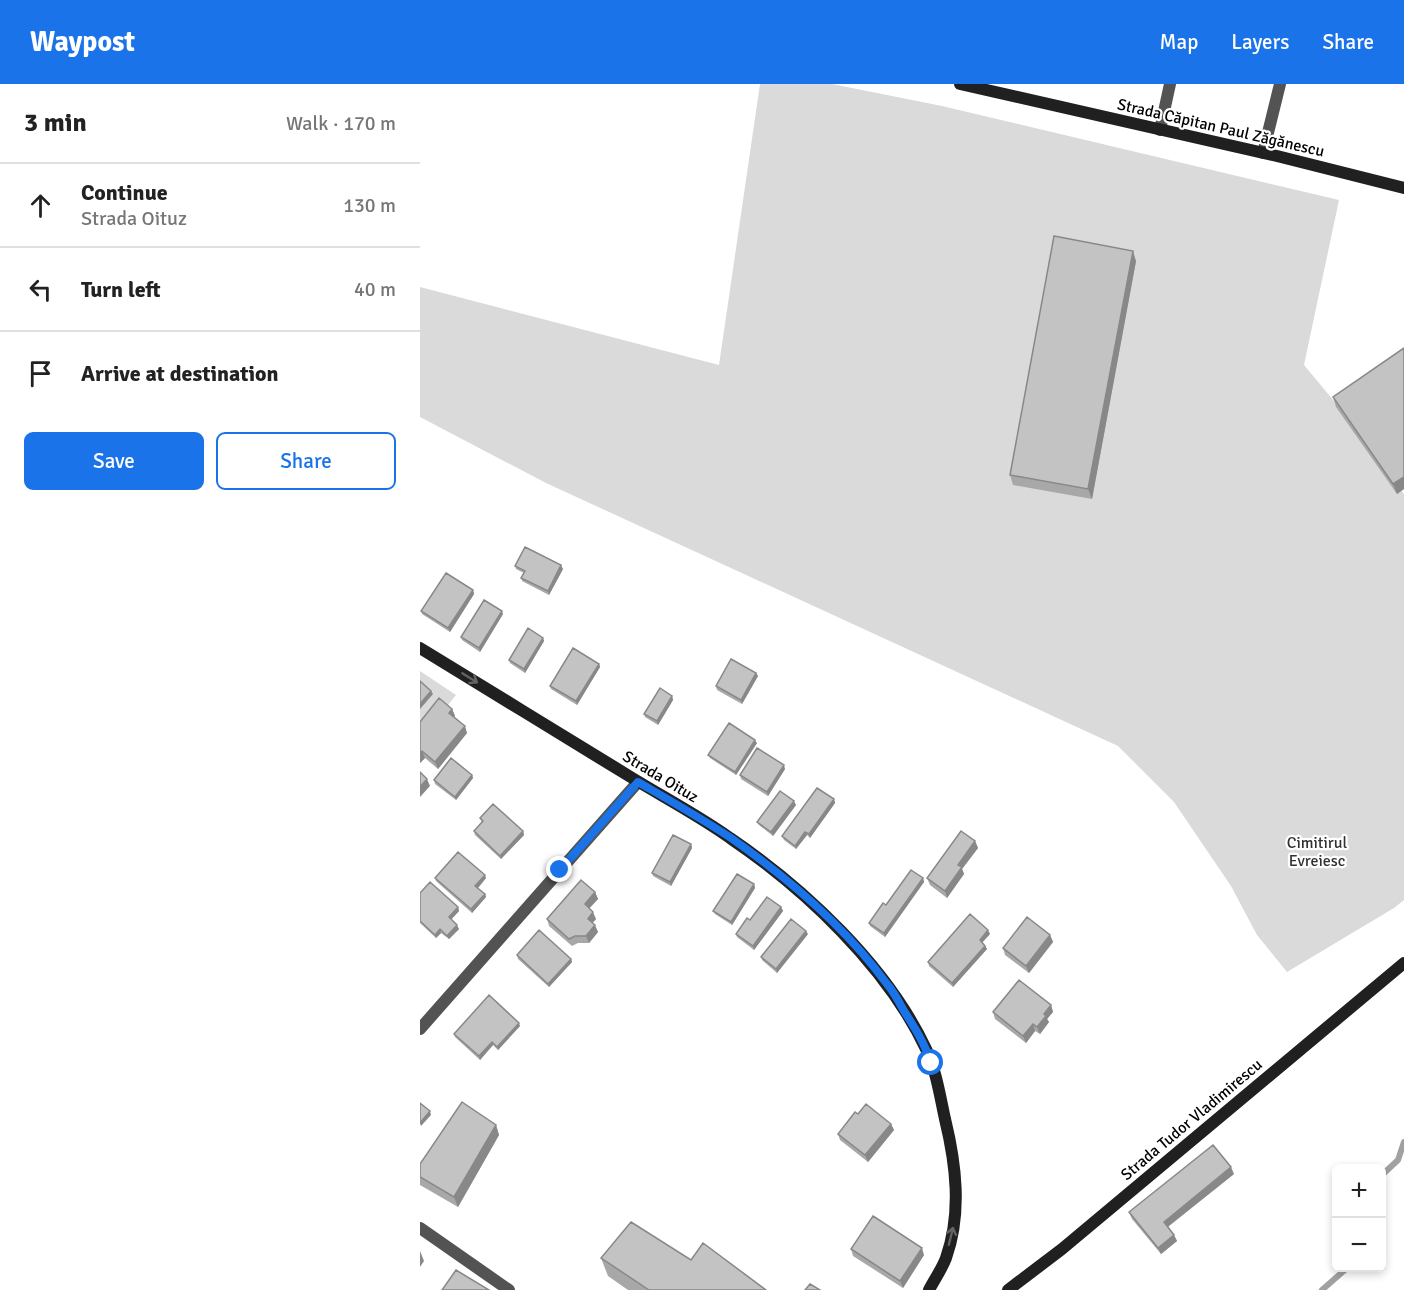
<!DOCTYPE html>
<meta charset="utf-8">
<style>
body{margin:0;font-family:Signika,sans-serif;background:#f2f2f2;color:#222}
.controls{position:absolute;right:18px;bottom:18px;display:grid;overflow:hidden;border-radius:9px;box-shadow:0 3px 9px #0003}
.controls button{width:54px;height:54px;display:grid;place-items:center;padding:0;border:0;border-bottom:2px solid #e0e0e0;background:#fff;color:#222;font:30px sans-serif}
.stop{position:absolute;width:18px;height:18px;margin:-14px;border:4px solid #1a73e8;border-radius:50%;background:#fff}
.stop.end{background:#1a73e8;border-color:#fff;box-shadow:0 2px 6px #0008}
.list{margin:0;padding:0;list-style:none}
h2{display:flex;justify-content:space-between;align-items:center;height:78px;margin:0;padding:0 24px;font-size:26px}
h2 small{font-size:20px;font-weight:400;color:#767676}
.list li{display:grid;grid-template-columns:39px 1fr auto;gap:18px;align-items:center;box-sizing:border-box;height:84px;padding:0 24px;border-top:2px solid #e0e0e0}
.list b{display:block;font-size:22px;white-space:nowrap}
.list p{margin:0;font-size:20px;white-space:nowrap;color:#767676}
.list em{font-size:20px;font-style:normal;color:#767676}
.actions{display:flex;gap:12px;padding:18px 24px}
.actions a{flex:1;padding:14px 0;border:2px solid #1a73e8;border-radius:9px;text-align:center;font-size:21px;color:#1a73e8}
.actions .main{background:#1a73e8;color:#fff}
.icon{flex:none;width:33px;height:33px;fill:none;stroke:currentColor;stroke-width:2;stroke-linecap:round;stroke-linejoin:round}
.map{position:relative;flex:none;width:984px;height:1206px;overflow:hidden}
header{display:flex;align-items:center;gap:36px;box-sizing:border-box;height:84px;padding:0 30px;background:#1a73e8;color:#fff}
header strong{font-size:28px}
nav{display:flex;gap:33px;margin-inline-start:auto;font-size:21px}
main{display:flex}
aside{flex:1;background:#fff}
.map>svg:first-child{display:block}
</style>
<header>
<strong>Waypost</strong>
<nav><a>Map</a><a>Layers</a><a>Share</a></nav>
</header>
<main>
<aside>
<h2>3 min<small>Walk · 170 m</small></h2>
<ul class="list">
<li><svg class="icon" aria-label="ahead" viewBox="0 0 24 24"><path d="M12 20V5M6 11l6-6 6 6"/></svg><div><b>Continue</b><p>Strada Oituz</p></div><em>130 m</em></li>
<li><svg class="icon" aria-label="left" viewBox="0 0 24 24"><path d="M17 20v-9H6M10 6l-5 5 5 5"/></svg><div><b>Turn left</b></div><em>40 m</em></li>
<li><svg class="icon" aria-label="arrive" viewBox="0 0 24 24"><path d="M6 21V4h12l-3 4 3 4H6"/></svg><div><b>Arrive at destination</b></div></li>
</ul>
<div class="actions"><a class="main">Save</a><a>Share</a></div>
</aside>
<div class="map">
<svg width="984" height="1206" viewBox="0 0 984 1206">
<rect width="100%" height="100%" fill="#fff"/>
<path fill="#dadada" d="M340,0H412L522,22L919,116L884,281L914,317L984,410V816L974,824L867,888L837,851L811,802L754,718L698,662L126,399L0,333V203L299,281Z
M0,587L36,611L0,657Z"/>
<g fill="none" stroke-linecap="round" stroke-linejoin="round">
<path stroke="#a1a1a1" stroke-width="6" d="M962,1091L978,1076L984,1058
M902,1206L927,1184"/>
<path stroke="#535353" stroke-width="12" d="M740,46L750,0
M843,69L860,0"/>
<path stroke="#535353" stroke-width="12" d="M0,945L218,698
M0,1144L89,1206"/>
<path stroke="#202020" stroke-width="12" d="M540,0L857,72L984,104
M0,564C70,607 139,649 209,692C243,713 278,731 310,754C385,805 467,882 506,965C516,986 520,1012 525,1035C536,1080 542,1129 526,1174C522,1185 514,1196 509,1206
M588,1206L642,1165L984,879"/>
</g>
<path fill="#a8a8a8" d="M716,177L672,415L593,401L590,391Z
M984,264V405L977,410L916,323L913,313Z
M95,482L143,485L129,511L102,497L101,494L104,489L96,485Z
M53,506L54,510L30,548L2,530L1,527Z
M83,530L60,568L42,556L41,553Z
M123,554L124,557L105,589L90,579L89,576Z
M179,580L180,583L157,621L131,605L130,602Z
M336,589L338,592L322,620L297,606L296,602Z
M252,612L253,616L238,641L225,633L224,630Z
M32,625L35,632L34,633L47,649L18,685L5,674L0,679V638Z
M337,659L316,691L290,674L288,671Z
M365,685L348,712L321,695L320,691Z
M52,691L53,694L36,716L15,700L14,696Z
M414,715L415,719L390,754L387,751L376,765L364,756L362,752Z
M376,721L353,752L339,741L337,738Z
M60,734L103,747L104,751L81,775L55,751L54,747L62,739Z
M555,757L558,764L542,785L544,790L527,814L510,801L507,794Z
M271,760L272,764L251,802L233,792L232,789Z
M15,794H66L58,804L65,810L66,813L52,829L16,797Z
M503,794L504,798L465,853L450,842L449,839Z
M334,800L335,804L312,841L295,830L293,827Z
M175,808L178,815L169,824L176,835L172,839L178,848L169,859H158L152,862L129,842L127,835Z
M0,809L38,823L39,827L31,835L39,845L29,855L21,849L16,854L0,839Z
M361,823L363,827L334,866L317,853L316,850L330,836Z
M388,850L357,889L342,876L341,873Z
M570,850L562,858L565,862L567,865L533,903L509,882L508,878Z
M630,851L633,858L609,889L585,871L583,864Z
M97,871L151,875L152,878L129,903L98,875Z
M631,921L633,928L627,935L629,938L620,950L615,947L606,959L575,935L573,928Z
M100,942L78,966L73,961L60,976L35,953L34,950Z
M438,1030L471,1040L474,1046L448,1078L420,1056L418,1050Z
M76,1041L79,1051L38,1123L0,1101V1080Z
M814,1090L748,1143L754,1151L757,1157L741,1170L712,1135L709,1128Z
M431,1165L504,1171L483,1204L433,1172Z
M181,1174L346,1206H208L188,1192Z"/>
<path fill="#888" d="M713,167L716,177L672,415L668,405Z
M984,393V405L977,410L973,400Z
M141,481L143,485L129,511L128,507Z
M53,506L54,510L30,548L28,544Z
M82,527L83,530L60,568L59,564Z
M123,554L124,557L105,589L104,585Z
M179,580L180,583L157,621L156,617Z
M336,589L338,592L322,620L321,616Z
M11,607L13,610L0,625V620Z
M252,612L253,616L238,641L237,637Z
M32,625L35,632L31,636L29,629Z
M45,642L47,649L18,685L15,678Z
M335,656L337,659L316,691L315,688Z
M2,667L5,674L0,679V670Z
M364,681L365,685L348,712L347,708Z
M52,691L53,694L36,716L35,713Z
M7,695L10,702L0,713V703Z
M414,715L415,719L390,754L389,750Z
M374,717L376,721L353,752L351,748Z
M103,747L104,751L81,775L80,772Z
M385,748L387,751L376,765L375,762Z
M555,757L558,764L542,785L544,790L527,814L525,807L538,781Z
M271,760L272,764L251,802L250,798Z
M65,791L66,794L57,805L55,802Z
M503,794L504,798L465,853L464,849Z
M334,800L335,804L312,841L311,838Z
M175,808L178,815L167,827L165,820Z
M65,810L66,813L52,829L51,825Z
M38,823L39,827L30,837L29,833Z
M361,823L363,827L334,866L333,862Z
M173,828L176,835L170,842L168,835Z
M37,841L39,845L29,855L27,852Z
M175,841L178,848L169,859L166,852Z
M20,845L21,849L16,854L15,851Z
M568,846L570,850L561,860L560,856Z
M386,847L388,850L357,889L356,885Z
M630,851L633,858L609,889L606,882Z
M565,862L567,865L533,903L532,899Z
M151,875L152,878L129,903L128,900Z
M631,921L633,928L627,935L629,938L620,950L617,943L624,930Z
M99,939L100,942L78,966L77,963Z
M613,940L615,947L606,959L603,952Z
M72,958L73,961L60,976L59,972Z
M10,1027L11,1031L1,1042L0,1039Z
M471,1040L474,1046L448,1078L445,1071Z
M76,1041L79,1051L38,1123L34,1113Z
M811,1083L814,1090L746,1144L744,1138Z
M754,1151L757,1157L741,1170L738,1164Z
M502,1164L504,1171L483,1204L480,1197Z
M0,1167L4,1177L0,1183Z"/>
<path fill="#c3c3c3" stroke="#888" stroke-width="1.5" d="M634,152L713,167L668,405L590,391Z
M984,264V393L973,400L913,313Z
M105,463L141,481L128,507L101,494L105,487L95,482Z
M26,489L53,506L28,544L1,527Z
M64,516L82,527L59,564L41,553Z
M108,544L123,554L104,585L89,576Z
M153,564L179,580L156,617L130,602Z
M311,575L336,589L321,616L296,602Z
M0,597L11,607L0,620Z
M240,604L252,612L237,637L224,630Z
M19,614L32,625L29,629L45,642L15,678L2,667L0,670V638Z
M309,639L335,656L315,688L288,671Z
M337,664L364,681L347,708L320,691Z
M31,674L52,691L35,713L14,696Z
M0,688L7,695L0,703Z
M397,704L414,715L389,750L385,748L375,762L362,752Z
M360,707L374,717L351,748L337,738Z
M73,720L103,747L80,772L54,747L63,737L60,734Z
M541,747L555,757L538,781L542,783L525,807L507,794Z
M253,751L271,760L250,798L232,789Z
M38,768L65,791L55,802L65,810L51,825L15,794Z
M491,786L503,794L464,849L449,839L463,819L466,821Z
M317,790L334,800L311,838L293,827Z
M161,796L175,808L165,820L173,828L168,835L175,841L166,852H155L149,855L127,835Z
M10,798L38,823L29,833L37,841L27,852L20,845L15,851L0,837V809Z
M347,813L361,823L333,862L316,850L327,834L330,836Z
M550,830L568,846L560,856L565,862L532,899L508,878Z
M607,833L630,851L606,882L583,864Z
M371,835L386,847L356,885L341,873Z
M119,846L151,875L128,900L97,871Z
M599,896L631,921L624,930L626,932L617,943L613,940L603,952L573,928Z
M69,911L99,939L77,963L72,958L59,972L34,950Z
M42,1018L76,1041L34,1113L0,1093V1080Z
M0,1019L10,1027L0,1039Z
M446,1020L471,1040L445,1071L418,1050L435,1028L438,1030Z
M793,1061L811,1083L744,1138L754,1151L738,1164L709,1128Z
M453,1132L502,1164L480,1197L431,1165Z
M211,1138L271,1176L283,1159L346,1206H229L181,1174Z
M36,1186L69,1206H22Z
M390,1200L400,1206H385Z"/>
<defs><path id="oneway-shaft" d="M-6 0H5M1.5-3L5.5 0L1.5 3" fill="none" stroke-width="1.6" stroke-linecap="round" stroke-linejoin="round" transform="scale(1.5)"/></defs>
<g stroke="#636363">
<use href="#oneway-shaft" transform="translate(50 594) rotate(32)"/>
<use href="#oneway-shaft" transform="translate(531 1152) rotate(-76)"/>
</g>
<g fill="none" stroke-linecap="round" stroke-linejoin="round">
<path stroke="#1a73e8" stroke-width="8" d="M140,786L218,698C249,716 281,734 311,754C368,794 426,844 467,900C474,908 479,918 484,927C495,944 505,960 511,979"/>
</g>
<g text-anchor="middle" stroke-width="4.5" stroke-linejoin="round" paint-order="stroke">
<g font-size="16" fill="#000" stroke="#fff">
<text transform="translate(801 43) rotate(13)" y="6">Strada Căpitan Paul Zăgănescu</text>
<text transform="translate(241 692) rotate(31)" y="6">Strada Oituz</text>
<text transform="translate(771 1035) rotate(-40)" y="6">Strada Tudor Vladimirescu</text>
</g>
<g font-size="16" fill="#313131" stroke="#fff">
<text x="897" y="764">Cimitirul<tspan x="897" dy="18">Evreiesc</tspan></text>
</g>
</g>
</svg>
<div class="controls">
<button>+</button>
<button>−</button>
</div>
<div class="stop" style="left:511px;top:979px"></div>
<div class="stop end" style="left:140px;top:786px"></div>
</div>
</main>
